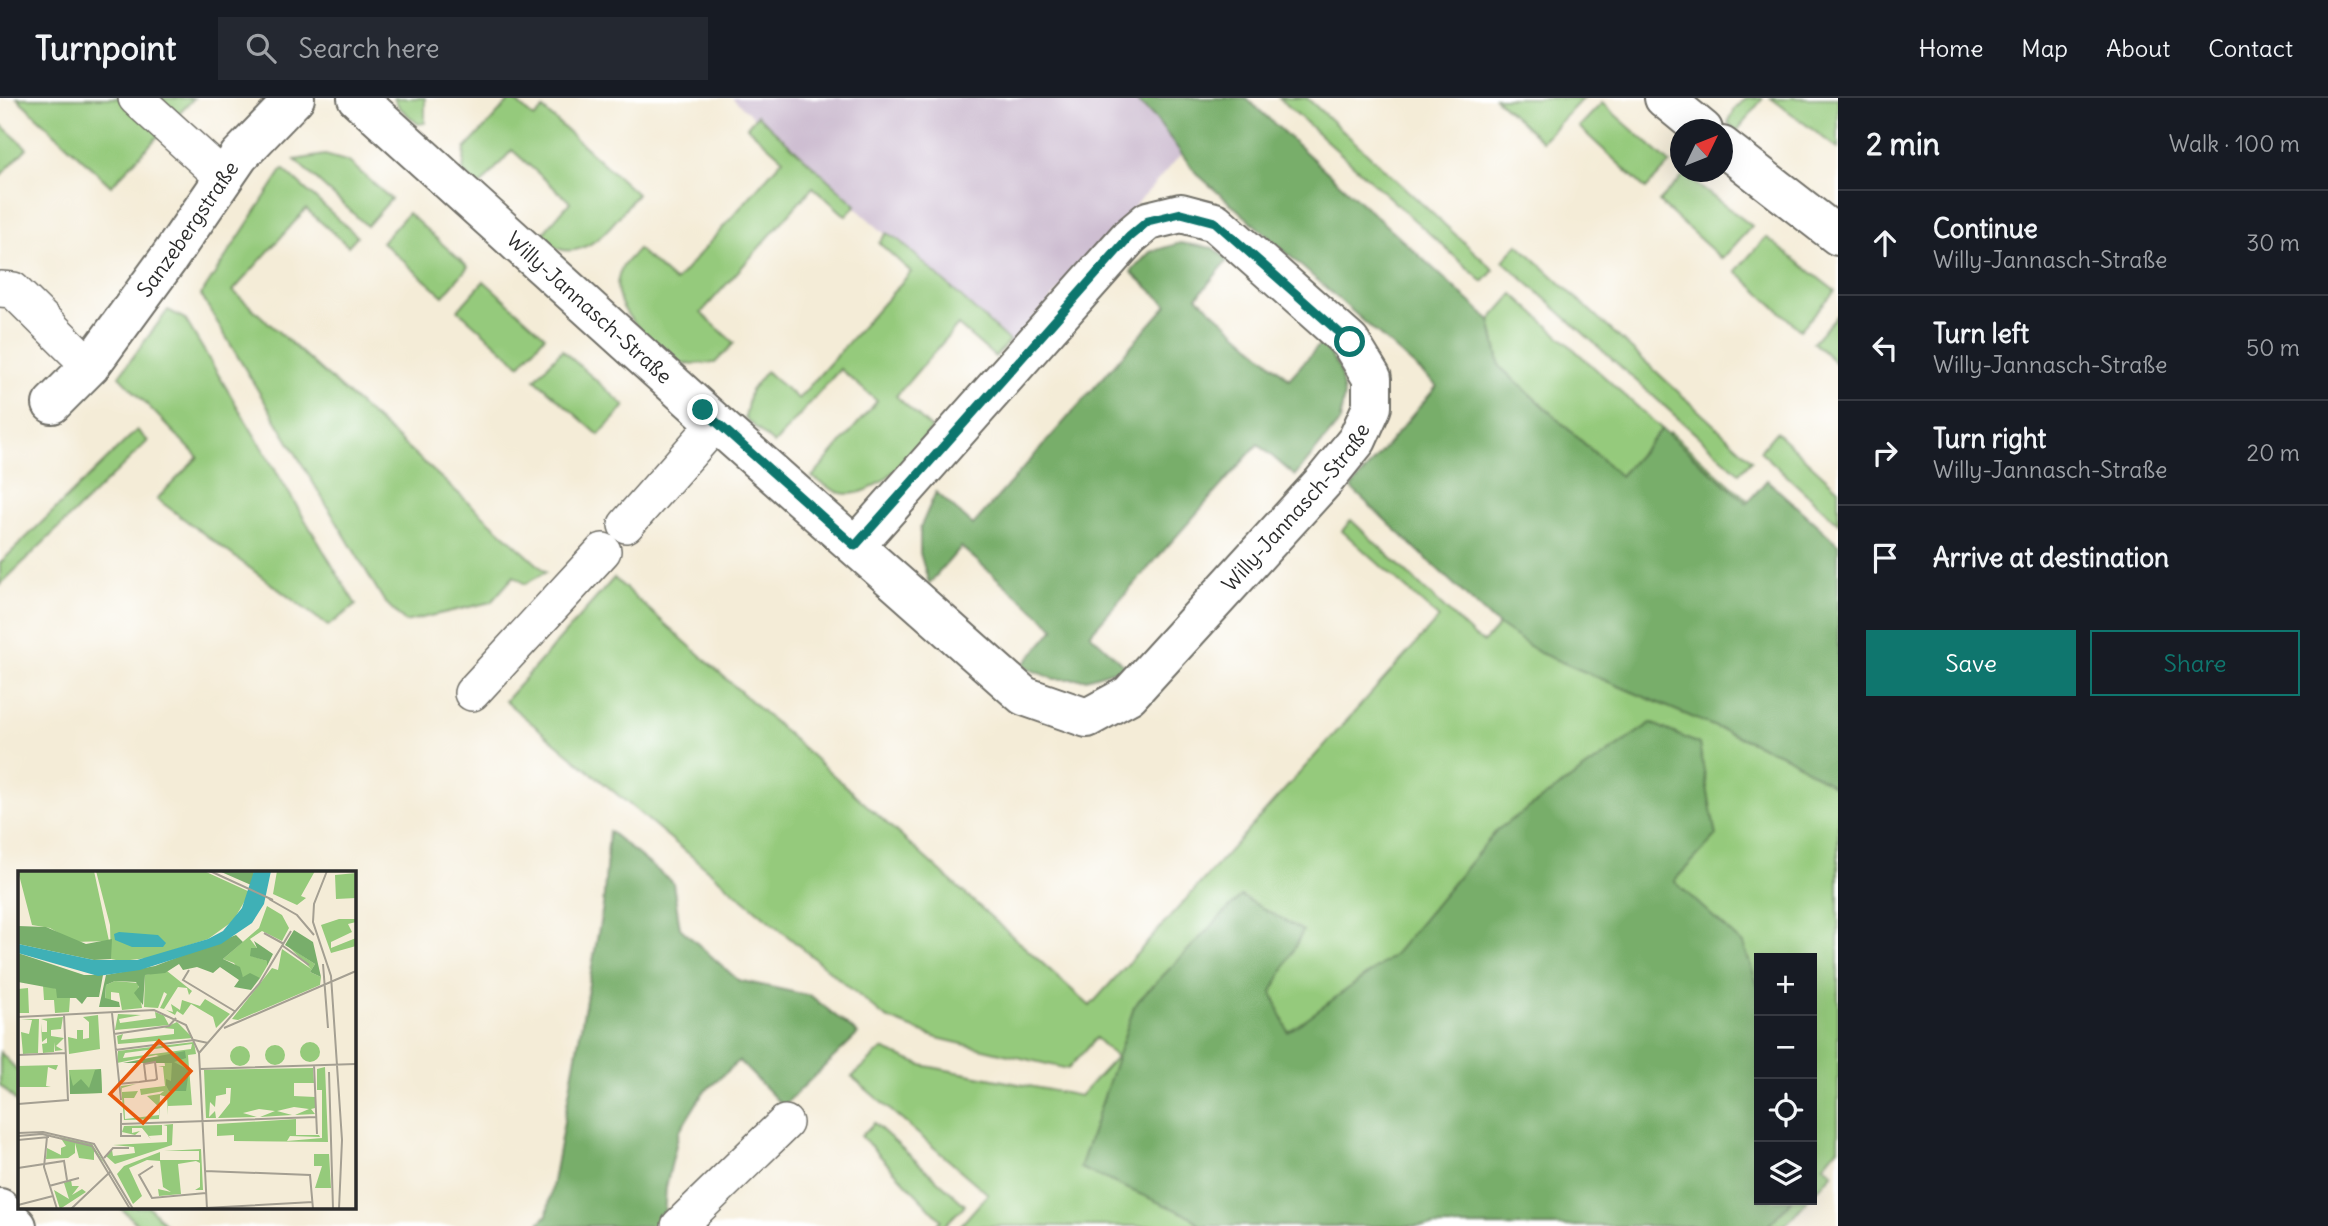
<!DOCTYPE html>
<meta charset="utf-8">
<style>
body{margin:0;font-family:Delius,sans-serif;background:#242831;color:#f1f3f6}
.controls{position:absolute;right:21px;bottom:21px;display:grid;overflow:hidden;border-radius:0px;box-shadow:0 7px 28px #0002}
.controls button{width:63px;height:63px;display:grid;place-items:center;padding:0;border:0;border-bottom:2px solid #363941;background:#171b24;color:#f1f3f6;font:35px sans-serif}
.compass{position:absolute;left:1670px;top:21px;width:63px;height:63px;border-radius:50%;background:#171b24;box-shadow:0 7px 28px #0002;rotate:47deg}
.stop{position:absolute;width:21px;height:21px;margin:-16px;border:5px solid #0f766e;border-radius:50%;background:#fff}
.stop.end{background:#0f766e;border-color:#fff;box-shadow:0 2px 7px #0008}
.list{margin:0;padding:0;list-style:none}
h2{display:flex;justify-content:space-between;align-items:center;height:91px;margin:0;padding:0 28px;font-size:30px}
h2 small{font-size:23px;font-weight:400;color:#9ea1a6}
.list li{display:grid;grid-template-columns:46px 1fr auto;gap:21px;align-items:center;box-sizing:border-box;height:105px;padding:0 28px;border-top:2px solid #363941}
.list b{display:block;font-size:26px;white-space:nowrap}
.list p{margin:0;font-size:23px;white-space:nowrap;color:#9ea1a6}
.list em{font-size:23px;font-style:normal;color:#9ea1a6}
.actions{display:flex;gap:14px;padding:21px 28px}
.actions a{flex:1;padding:16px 0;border:2px solid #0f766e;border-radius:0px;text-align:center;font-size:24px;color:#0f766e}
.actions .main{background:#0f766e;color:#fff}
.icon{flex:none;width:38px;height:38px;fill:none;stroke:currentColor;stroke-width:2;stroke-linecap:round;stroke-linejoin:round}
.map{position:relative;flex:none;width:1838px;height:1128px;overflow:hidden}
header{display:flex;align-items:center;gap:42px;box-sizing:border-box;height:98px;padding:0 35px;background:#171b24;border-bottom:2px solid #363941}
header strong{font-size:33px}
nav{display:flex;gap:38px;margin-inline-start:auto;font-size:24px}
.search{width:490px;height:63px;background:#242831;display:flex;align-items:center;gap:18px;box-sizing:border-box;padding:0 24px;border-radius:0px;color:#9ea1a6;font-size:26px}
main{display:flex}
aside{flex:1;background:#171b24}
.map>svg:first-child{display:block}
</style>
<header>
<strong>Turnpoint</strong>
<div class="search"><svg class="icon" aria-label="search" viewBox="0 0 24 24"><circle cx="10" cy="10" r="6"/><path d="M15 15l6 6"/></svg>Search here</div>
<nav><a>Home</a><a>Map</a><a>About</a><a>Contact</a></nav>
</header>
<main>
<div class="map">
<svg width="1838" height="1128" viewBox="0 0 1838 1128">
<rect width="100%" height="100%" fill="#fff"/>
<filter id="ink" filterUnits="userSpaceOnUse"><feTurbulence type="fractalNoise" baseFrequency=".0143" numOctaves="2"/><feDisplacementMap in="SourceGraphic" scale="14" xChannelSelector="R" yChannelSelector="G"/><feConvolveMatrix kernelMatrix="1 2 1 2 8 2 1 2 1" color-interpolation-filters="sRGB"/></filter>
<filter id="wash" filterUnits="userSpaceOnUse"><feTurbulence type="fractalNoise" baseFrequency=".00686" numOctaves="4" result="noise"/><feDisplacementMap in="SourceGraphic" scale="28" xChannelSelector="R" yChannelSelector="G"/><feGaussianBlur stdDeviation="1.57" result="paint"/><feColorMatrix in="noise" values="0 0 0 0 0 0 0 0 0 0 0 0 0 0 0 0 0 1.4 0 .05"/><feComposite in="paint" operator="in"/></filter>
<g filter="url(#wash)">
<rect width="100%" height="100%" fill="#f4ecd7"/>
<path fill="#cebed1" d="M732,0H1148L1194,42L1010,247Z"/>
<path fill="#95ca7b" stroke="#607a53" stroke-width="2" d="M17,0H194L111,88Z
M394,0H425V25L418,26L399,9Z
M512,0L534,20L543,11L637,96C618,118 593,161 559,151C552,149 545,144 538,141L570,104L512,52L479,89L463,74L465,51Z
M1279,0H1307L1494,172L1483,184Z
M1495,0H1583L1542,43Z
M1746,0H1763L1737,33L1728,25L1735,11Z
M1771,0H1838V51Z
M1602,5L1670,65L1646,91L1579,29Z
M757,17L856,107L846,118L813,89L701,215L734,245L715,265L680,266C655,244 599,208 623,168C627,162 633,157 638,151L675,184L783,61L747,29Z
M0,26L27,50L0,78Z
M325,57L349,64L391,101L367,128L295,62Z
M283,71L357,138L348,148L306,111L233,193L546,474L525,486L514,478L491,504L405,524L384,503L201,197Z
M1684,77L1752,128L1722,161L1659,104Z
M408,115L468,169L443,198L382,144Z
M887,135L900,143L1009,243L995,259L958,227L896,298L932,331C911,354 878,403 841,395C832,393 821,384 812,379L877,303L840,271L774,346L745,320L750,294L766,273L798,301L911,174L879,145Z
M1766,139L1835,193L1800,232L1736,173Z
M1518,146L1752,362L1739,375L1503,163Z
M484,183L545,238L520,267L458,212Z
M1513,196L1662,331L1620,378L1500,269L1490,222Z
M168,212L185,221L356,507L328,528L157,401L198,359L119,278Z
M1838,216V267L1813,244Z
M562,252L625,308L599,337L535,281Z
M137,332L148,343L0,487V465Z
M1670,334L1838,481V1050L1824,1067L1833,1075L1812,1098V860H1759V1102H1808L1784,1128H960L988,1096L852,979L882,951L921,967L1080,998L1116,959L1096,940L1068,971L937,940L886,920L505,603L614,480L1090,908L1439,520L1342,433L1351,422L1475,539L1484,544Z
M1776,334L1838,391V425L1760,353Z
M0,954L19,974V1006L0,987Z
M874,1025L965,1107L944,1128H935L941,1122L861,1038Z
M120,1109H149L167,1128H139Z"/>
<path fill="#78ae6b" stroke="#526c4b" stroke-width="2" d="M1134,0H1246L1490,222L1500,269L1620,378L1662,331L1747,405L1767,382L1838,446V691L1789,660L1540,555L1493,523L1351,390L1437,288L1196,75L1155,20Z
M1180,145L1213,150L1228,162L1197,199L1289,281L1322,244L1340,272L1344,296L1340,323L1295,378L1258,346L1090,536L1126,569L1086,581H1054L1022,568L1055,530L961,449L929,486L920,455V430L936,394L973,427L1167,207L1131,174L1150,154Z
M1651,625L1699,646L1716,738L1674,783L1743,846L1759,891V1102H1792L1768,1128H1201L1190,1118L1080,1070L1135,906L1241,798L1303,833L1272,894L1288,934L1393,858L1497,732Z
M609,733L673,785L680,830L738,882L811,898L858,936L783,1008L739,963L703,995L679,1034L666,1089L664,1121L657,1128H536L547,1117L603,808Z"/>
</g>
<g filter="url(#ink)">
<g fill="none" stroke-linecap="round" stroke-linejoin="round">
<g stroke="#716f67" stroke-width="38">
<path id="lane" d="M136,0L224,80
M0,191L13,192L90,268
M626,427L716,325
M472,595L603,453
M679,1128L785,1025"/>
</g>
<g stroke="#716f67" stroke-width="42">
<g id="street">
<path id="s1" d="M357,0L716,325L1024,598L1087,620L1129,597L1323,384L1357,342L1372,309V280L1350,244L1215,124L1181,115L1148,123L1129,139L855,448"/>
<path d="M1664,0L1703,32"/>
<path d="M1722,48L1838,138"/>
<path id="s2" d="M52,306L90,268L169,160L239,58L295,0"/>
<path d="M0,1110L17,1128"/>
</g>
</g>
<use href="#lane" stroke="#fff" stroke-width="35"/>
<use href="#street" stroke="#fff" stroke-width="38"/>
</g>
</g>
<g fill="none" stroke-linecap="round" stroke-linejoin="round" filter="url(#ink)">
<path stroke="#0f766e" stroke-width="9" d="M703,312L855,448L1129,139L1148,123L1181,115L1215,124L1350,244"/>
</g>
<g text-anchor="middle" stroke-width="6" stroke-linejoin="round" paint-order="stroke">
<g font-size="21" fill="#2b2b2b" stroke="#fff">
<text dy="7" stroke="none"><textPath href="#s2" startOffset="222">Sanzebergstraße</textPath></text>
<text dy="7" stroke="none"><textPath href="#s1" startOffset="313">Willy-Jannasch-Straße</textPath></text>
<text dy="7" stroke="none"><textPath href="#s1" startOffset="1262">Willy-Jannasch-Straße</textPath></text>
</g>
</g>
<g transform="translate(18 773)">
<rect width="338" height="338" fill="#f4ecd7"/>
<path d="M0,0H76L91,70L56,71L32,57L14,54ZM78,0H186L232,21L215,50L190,68L130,87L103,90L93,88L92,54ZM259,0H297L283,25L288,27L279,34L255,23ZM338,2V27L318,28L317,4ZM249,35L264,44L271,57L264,70L244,60L232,68L239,77L234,85L249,90V95L242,107L225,106L216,92L205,88L241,57ZM321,48H338V51L330,53L334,61L313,71V77L338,67V75L313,82L303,54ZM271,76L297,93L292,101L303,106L302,114L220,149L214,148L254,97L260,99L264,78L293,98ZM149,100L174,120L171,124L169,117L160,116L146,138L142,137L149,123L146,121L140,137L126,136L127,104ZM97,110L120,112L124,137L104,139L101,122L93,121V130L87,129L88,114ZM25,114L39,118V127H52L51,141L37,142L36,129H26ZM10,117L11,142H0V118ZM187,128L212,143L198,157L195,146L173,133L165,144L159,140L157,144L148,139L155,141L153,133L162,139L164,129L182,135ZM137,141L155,148L146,145L151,154L97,159L100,143L123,144L101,148L102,152L138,147ZM80,144L82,178L51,183L50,166L59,168V159H65V168L71,167V151L65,146ZM45,146L43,158L33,159V165L46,167L38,175L45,179L37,180L36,171V181L25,182L24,173L29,172V167L24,171L23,152L24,161H29V150L23,148ZM3,148H21L20,182L5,183L3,161L11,163L14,149ZM159,151L175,167L100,173L99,165L105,163L103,169L156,163V158L146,157ZM176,171L178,183L170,184L174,234L150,235V244L149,226L142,224L141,248L106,249L103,215L118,213L104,217V221L120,220L116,227H106L107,248L141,244V236L129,225L142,223L146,220L123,224L122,218L147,215L145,196L140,195H147L146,187L138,184L99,192L100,180ZM174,173L173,178L105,187L107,182ZM282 181a10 10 0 1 1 20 0a10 10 0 1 1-20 0ZM247 184a10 10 0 1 1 20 0a10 10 0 1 1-20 0ZM212 185a10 10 0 1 1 20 0a10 10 0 1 1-20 0ZM40,194L38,199L30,196L28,215L33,216H0V195ZM307,196L310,271L216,270V264L199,265V253L278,248V264H301L302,266L272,265L269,270L304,267V219H299V198ZM295,197L296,212H276V225L297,226V237L293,238L297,243L277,244L291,238L276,236L259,240L274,244L242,246L257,240L241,238L225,242L239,246L200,247L212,232L213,217H208V223L198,225L197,236L192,231L191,246L197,240L198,247H188L186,199ZM83,198L84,222L52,223L51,199ZM155,253L154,274L97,293L88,285L94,279L95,285L117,282L116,276L95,274L149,271V255L145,254ZM144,254V264L130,265L133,268L124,257H114V262L122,260L117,264L104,261L106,255ZM42,266L74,273L87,293L76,280V289L61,287L57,272V282L50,287L28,288L29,277L43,284V277L48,275ZM183,278L185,319H177L182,316V292L178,290L160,293L163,323L141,325L140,318L153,321L145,316L142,290L129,289L111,297L124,325L115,333L99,303L106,295L142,281V289H181V280H146ZM296,283H311L313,317H297L304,295H296ZM53,309L54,315H61L54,324L64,318L68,321L42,338L36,319L51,328L46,312Z" fill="#95ca7b" fill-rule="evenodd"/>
<path d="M201,0H236L235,10L233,14ZM0,55L28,56L68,73L94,68L93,88L76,89L0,73ZM276,59L295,71L303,106L292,101L297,93L267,74ZM218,64L225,71L205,88L222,96L225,106L232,102L242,107L233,119L216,116L221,109L202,96L195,102L179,96L165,99L161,93L147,102L127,104L125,134L116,122L121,116L118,111L97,110L88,114L87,127L101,131L102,136H81L88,104L137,95ZM236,70L255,83L249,95V90L232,85L233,77H239ZM0,82L66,104H85L81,126H69L64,133L58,127H39L38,118L0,111ZM167,180L168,187L156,191L171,199L168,220H151L148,214V208L153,210L154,192H105ZM83,198L84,222L52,223V203L55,215L63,208L71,217L77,199Z" fill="#78ae6b"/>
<path d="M236,0H253L246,33L234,52L203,73L122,99L80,105L0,82V73L76,89H119L190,68L205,60L224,37ZM101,61L140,64L148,72L145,76H114L97,69L96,63Z" fill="#3fb0b6"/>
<path fill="none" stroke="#a49f92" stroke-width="2" d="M192,0L255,29M309,0L296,33L295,51L313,105L324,269L321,338M251,28L279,44L296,64M246,62L266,73M265,75L291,94M305,93L310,157M171,99L165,109L218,141M94,142L103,229M0,146L136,139L168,154L181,182L189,338M206,157L338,100M96,163L151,155L158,147M97,179L176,169L190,172M181,182L241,113L273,60M0,184L48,182M296,194L299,263M182,198L338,193M311,201L315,338M100,213L121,211L128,210L137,209L139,208L137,191L126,193L128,210M0,233L50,229L46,144M103,242V265H123M103,253L298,246M0,262L25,261L76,273L115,338M0,265L24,263L74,275L112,338M29,266L26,296L39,338M0,269L31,266M86,287L95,277H111M135,295L121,304L134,327L188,322M0,297L46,290L49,309M187,300L292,304L295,338M31,315L61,307M0,334L35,325M53,338L93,300M168,338L295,331"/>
<path fill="#e8590c" fill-opacity="0.15" stroke="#e8590c" stroke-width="3.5" d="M141,170L173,200L125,252L92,223Z"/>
<rect width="338" height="338" fill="none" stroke="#2b2b2b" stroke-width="3.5"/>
</g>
</svg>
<div class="controls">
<button>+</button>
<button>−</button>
<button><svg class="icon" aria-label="locate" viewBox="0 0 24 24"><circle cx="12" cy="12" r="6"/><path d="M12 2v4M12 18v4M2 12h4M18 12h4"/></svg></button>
<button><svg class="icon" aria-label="layers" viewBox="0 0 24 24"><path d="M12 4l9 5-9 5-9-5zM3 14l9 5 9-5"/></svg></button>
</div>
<svg class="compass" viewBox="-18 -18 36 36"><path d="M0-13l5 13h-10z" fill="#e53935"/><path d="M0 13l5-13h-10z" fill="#9ea1a6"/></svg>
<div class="stop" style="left:1350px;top:244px"></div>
<div class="stop end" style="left:703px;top:312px"></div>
</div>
<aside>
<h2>2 min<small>Walk · 100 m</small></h2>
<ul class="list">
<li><svg class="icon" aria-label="ahead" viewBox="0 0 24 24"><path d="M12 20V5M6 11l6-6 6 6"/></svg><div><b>Continue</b><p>Willy-Jannasch-Straße</p></div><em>30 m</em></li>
<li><svg class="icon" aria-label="left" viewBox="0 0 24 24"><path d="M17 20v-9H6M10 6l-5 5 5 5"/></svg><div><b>Turn left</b><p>Willy-Jannasch-Straße</p></div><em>50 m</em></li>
<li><svg class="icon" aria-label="right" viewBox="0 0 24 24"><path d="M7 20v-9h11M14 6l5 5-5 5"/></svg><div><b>Turn right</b><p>Willy-Jannasch-Straße</p></div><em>20 m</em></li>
<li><svg class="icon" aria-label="arrive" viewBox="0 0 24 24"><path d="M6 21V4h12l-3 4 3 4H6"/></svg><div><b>Arrive at destination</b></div></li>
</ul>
<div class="actions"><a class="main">Save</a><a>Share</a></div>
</aside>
</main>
